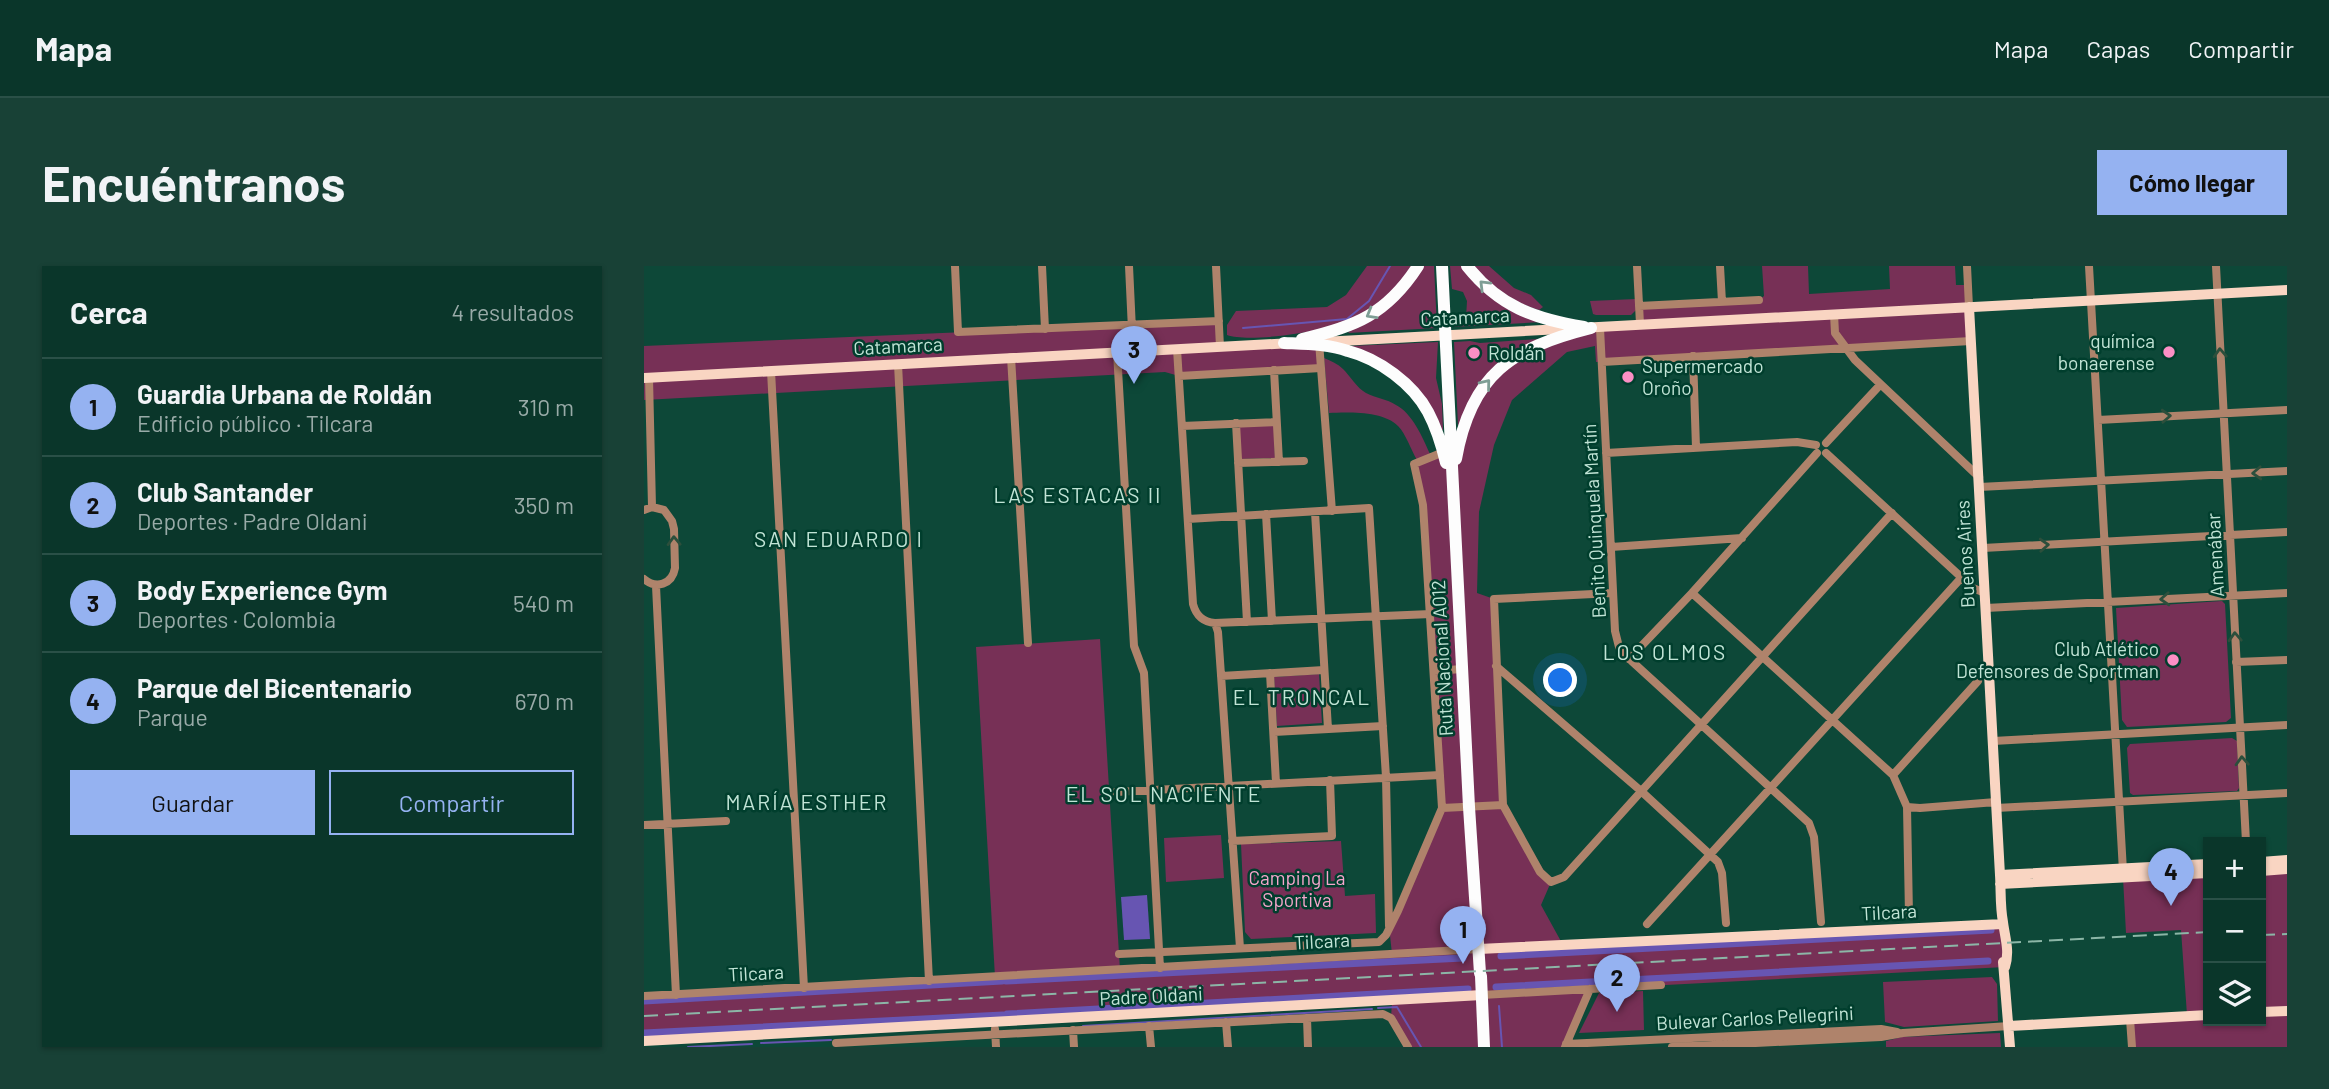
<!DOCTYPE html>
<html lang="es">
<meta charset="utf-8">
<style>
body{margin:0;font-family:Barlow,sans-serif;background:#184136;color:#f1f3f6}
.controls{position:absolute;right:21px;bottom:21px;display:grid;overflow:hidden;border-radius:0px;box-shadow:0 2px 5px #0004}
.controls button{width:63px;height:63px;display:grid;place-items:center;padding:0;border:0;border-bottom:2px solid #2a5047;background:#0a362a;color:#f1f3f6;font:35px sans-serif}
.you{position:absolute;left:917px;top:415px;width:24px;height:24px;margin:-18px;border:5px solid #fff;border-radius:50%;background:#1a73e8;box-shadow:0 0 0 10px #1a73e833}
.badge{display:grid;place-items:center;width:46px;height:46px;border-radius:50%;background:#95b2f1;color:#111;font-size:23px;font-weight:700}
.pin{position:absolute;translate:-50% -58px;filter:drop-shadow(0 2px 4px #0008)}
.pin::after{content:'';position:absolute;top:37px;width:24px;height:21px;background:inherit;clip-path:polygon(0 0,100% 0,50% 100%)}
.list{margin:0;padding:0;list-style:none}
h2{display:flex;justify-content:space-between;align-items:center;height:91px;margin:0;padding:0 28px;font-size:30px}
h2 small{font-size:23px;font-weight:400;color:#99aba8}
.list li{display:grid;grid-template-columns:46px 1fr auto;gap:21px;align-items:center;box-sizing:border-box;height:98px;padding:0 28px;border-top:2px solid #2a5047}
.list b{display:block;font-size:26px;white-space:nowrap}
.list p{margin:0;font-size:23px;white-space:nowrap;color:#99aba8}
.list em{font-size:23px;font-style:normal;color:#99aba8}
.actions{display:flex;gap:14px;padding:21px 28px}
.actions a{flex:1;padding:16px 0;border:2px solid #95b2f1;border-radius:0px;text-align:center;font-size:24px;color:#95b2f1}
.actions .main{background:#95b2f1;color:#111}
.icon{flex:none;width:38px;height:38px;fill:none;stroke:currentColor;stroke-width:2;stroke-linecap:round;stroke-linejoin:round}
.map{position:relative;flex:none;width:1643px;height:781px;overflow:hidden;border-radius:0px}
header{display:flex;align-items:center;gap:42px;box-sizing:border-box;height:98px;padding:0 35px;background:#0a362a;border-bottom:2px solid #2a5047}
header strong{font-size:33px}
nav{display:flex;gap:38px;margin-inline-start:auto;font-size:24px}
.intro{display:flex;align-items:center;justify-content:space-between;box-sizing:border-box;height:168px;padding:0 42px}
h1{margin:0;font-size:49px}
.button{padding:18px 32px;border-radius:0px;background:#95b2f1;color:#111;font-size:24px;font-weight:700}
main{display:flex;gap:42px;padding:0 42px}
aside{flex:1;background:#0a362a;border-radius:0px;box-shadow:0 2px 5px #0004}
.map>svg:first-child{display:block}
</style>
<header>
<strong>Mapa</strong>
<nav><a>Mapa</a><a>Capas</a><a>Compartir</a></nav>
</header>
<div class="intro"><h1>Encuéntranos</h1><a class="button">Cómo llegar</a></div>
<main>
<aside>
<h2>Cerca<small>4 resultados</small></h2>
<ul class="list">
<li><span class="badge">1</span><div><b>Guardia Urbana de Roldán</b><p>Edificio público · Tilcara</p></div><em>310 m</em></li>
<li><span class="badge">2</span><div><b>Club Santander</b><p>Deportes · Padre Oldani</p></div><em>350 m</em></li>
<li><span class="badge">3</span><div><b>Body Experience Gym</b><p>Deportes · Colombia</p></div><em>540 m</em></li>
<li><span class="badge">4</span><div><b>Parque del Bicentenario</b><p>Parque</p></div><em>670 m</em></li>
</ul>
<div class="actions"><a class="main">Guardar</a><a>Compartir</a></div>
</aside>
<div class="map">
<svg width="1643" height="781" viewBox="0 0 1643 781">
<rect width="100%" height="100%" fill="#0d4838"/>
<path fill="#773056" d="M723,0H768C760,15 735,41 720,50C696,63 608,78 583,69V59L592,45L683,41L702,29Z
M776,0H790L793,62L704,67Z
M806,0H820L898,56L808,61L807,53L822,52L823,35L819,26L808,23Z
M827,0H845L870,22L887,29L899,41L895,44C867,36 849,20 827,0Z
M1118,0H1164L1165,28L1246,23L1245,0H1311L1312,19H1324L1327,75L952,96L951,80L923,86L868,134L850,179L835,246L833,327L850,333L859,539L907,616L897,639L919,679L1359,658L1361,701L946,723L921,781H764L747,752L748,735L0,775V730L351,711L332,381L456,373L476,704L748,688L745,660L798,542L779,239L770,198L799,187L842,117L908,72L996,58L995,40L1115,34L1120,30Z
M992,33V44L987,49H952L949,48L946,35Z
M575,55L576,81L675,79L677,102L535,110L521,106L0,134V80Z
M894,73L860,95L816,161L814,159L810,76L826,75L836,77Z
M794,76L792,112L798,138L799,164L795,163L784,141L706,80Z
M680,92C687,95 694,98 699,103C706,110 713,122 722,127C732,132 743,133 752,139C768,147 779,172 786,188L773,194C767,184 762,168 754,160C740,145 704,146 685,147Z
M630,159L631,192L597,193L595,160Z
M1578,335L1581,338L1587,452L1582,456L1483,461L1478,454L1472,342Z
M675,408L678,457L633,460L630,411Z
M1588,472L1593,475L1595,522L1593,525L1489,529L1486,527L1483,482L1486,478Z
M577,569L580,612L522,616L520,572Z
M697,575L701,630L731,628L732,667L607,673L601,666L597,578Z
M1643,603V781H1488L1486,753L1543,749L1537,664L1482,667L1479,612L1564,607V755H1617V605Z
M1348,711L1353,718L1354,755L1260,761L1241,756L1239,716Z
M999,725L1000,764L935,767L955,727Z
M1356,767L1357,781H1242V775L1258,771Z"/>
<path fill="#6755b2" d="M503,629L506,673L480,674L477,631Z"/>
<g fill="none" stroke-linecap="round" stroke-linejoin="round">
<path stroke="#6755b2" stroke-width="2" d="M599,62L703,53L725,35L746,0
M855,740L858,781
M734,742L753,741L777,781
M439,760L728,743
M117,777L187,774
M44,781L108,778"/>
<path stroke="#6755b2" stroke-width="7" d="M857,690L1347,664
M362,715L819,692
M852,721L1344,695
M0,735L358,715
M363,748L824,723
M0,767L359,749"/>
<path stroke="#af836b" stroke-width="8" d="M311,0L314,66L575,55
M398,0L401,63
M485,0L489,85
M572,0L576,81
M993,0L996,58
M1076,0L1078,36
M1323,0L1325,41
M1445,0L1479,605
M1572,0L1602,576
M995,40L1115,34
M1190,48L1191,67L1211,94L1335,211
M956,62L971,365L975,381L981,389L1165,557L1170,571L1177,656
M675,76L688,245
M533,83L549,338C552,349 558,356 571,357L787,348
M473,86L490,380L500,407L516,702
M1049,90L1052,182
M367,91L384,377
M958,96L1327,75
M254,98L285,715
M630,104L635,196
M127,105L160,722
M535,110L677,102
M5,112L8,241
M1454,154L1643,144
M592,157L603,356
M538,160L632,156
M1182,177L1236,119
M962,187L1153,176L1172,179
M1182,187L1329,322L1341,327
M594,197L660,195
M1335,221L1643,205
M0,244L8,241L20,244L28,255L30,263L31,302C28,319 12,323 0,313
M671,246L684,463
M622,248L628,355
M544,253L725,242L742,511L745,660
M967,281L1098,272
M1339,282L1643,266
M12,320L32,729
M969,327L850,333L859,539L896,606L907,616L920,611L1248,247
M1048,327L1249,509L1263,541L1265,649
M1342,342L1643,327
M571,357L574,366L596,682
M985,393L1048,327L1173,187
M1592,396L1643,394
M852,400L997,525L1074,596L1078,607L1082,657
M790,405L818,403
M626,407L632,517
M577,410L680,404
M630,466L739,460
M1349,475L1643,459
M1249,509L1334,415
M472,526L796,509
M1263,541L1276,542L1352,536
M798,542L859,539
M1352,542L1643,527
M0,559L82,555
M588,575L688,570L686,514
M1003,658L1318,311
M475,688L735,676L742,669L754,645L798,542L779,239L770,198L802,185
M838,729L1017,719
M0,730L835,683
M663,752L664,781
M1486,753L1488,781
M582,756L584,781
M505,760L507,781
M351,763L352,781
M429,764L430,781
M192,777L739,748L747,752L764,781
M922,778L1237,763L1253,766
M921,781L946,723
M1028,781L1237,771L1259,767L1365,760"/>
<path stroke="#f9d5c2" stroke-width="10" d="M1325,41L1356,609C1357,625 1356,641 1359,656C1361,672 1366,685 1361,701
M678,76L1643,24
M0,112L648,77
M1617,596L1643,594
M1617,605L1643,603
M1356,609L1564,598
M1356,618L1564,607
M835,683L1359,658
M1359,696L1366,781
M1617,746L1643,745
M1365,760L1564,749
M0,775L838,729"/>
<path stroke="#fdfdfd" stroke-width="12" d="M798,0L825,541L836,707
M823,0C855,40 890,53 940,61
M658,73C711,61 743,48 774,0
M640,77C662,78 684,78 704,85C735,93 769,118 784,146C792,161 798,180 802,197
M812,193C827,108 868,82 947,62
M837,710L840,781"/>
<path stroke="#8cb6a7" stroke-width="2" stroke-dasharray="14 7" stroke-linecap="butt" d="M1617,669L1643,668
M0,750L1564,666"/>
</g>
<defs><path id="oneway-chevron" d="M-2-3.5L2.5 0L-2 3.5" fill="none" stroke-width="1.6" stroke-linecap="round" stroke-linejoin="round" transform="scale(1.75)"/></defs>
<g stroke="#7e9e95">
<use href="#oneway-chevron" transform="translate(840 19) rotate(-135)"/>
<use href="#oneway-chevron" transform="translate(727 48) rotate(150)"/>
<use href="#oneway-chevron" transform="translate(842 118) rotate(-51)"/>
</g>
<g stroke="#2c4f3c">
<use href="#oneway-chevron" transform="translate(1576 87) rotate(-93)"/>
<use href="#oneway-chevron" transform="translate(1522 150) rotate(-3)"/>
<use href="#oneway-chevron" transform="translate(1613 207) rotate(177)"/>
<use href="#oneway-chevron" transform="translate(30 275) rotate(-92)"/>
<use href="#oneway-chevron" transform="translate(1400 279) rotate(-3)"/>
<use href="#oneway-chevron" transform="translate(1521 333) rotate(177)"/>
<use href="#oneway-chevron" transform="translate(1591 371) rotate(-93)"/>
<use href="#oneway-chevron" transform="translate(1598 495) rotate(-93)"/>
</g>
<g fill="#fb8fc5" stroke="#003e2d" stroke-width="2.5">
<circle cx="1525" cy="86" r="7"/>
<circle cx="830" cy="87" r="7"/>
<circle cx="984" cy="111" r="7"/>
<circle cx="1529" cy="394" r="7"/>
</g>
<g text-anchor="middle" stroke-width="5" stroke-linejoin="round" paint-order="stroke">
<g font-size="19" fill="#c1e4d6" stroke="#003e2d">
<text transform="translate(821 51) rotate(-3)" y="7">Catamarca</text>
<text transform="translate(254 80) rotate(-3)" y="7">Catamarca</text>
<text transform="translate(950 255) rotate(-93)" y="7">Benito Quinquela Martín</text>
<text transform="translate(1321 288) rotate(-93)" y="7">Buenos Aires</text>
<text transform="translate(1571 289) rotate(-93)" y="7">Amenábar</text>
<text transform="translate(798 392) rotate(-93)" y="7">Ruta Nacional A012</text>
<text transform="translate(1245 646) rotate(-3)" y="7">Tilcara</text>
<text transform="translate(678 675) rotate(-3)" y="7">Tilcara</text>
<text transform="translate(112 707) rotate(-3)" y="7">Tilcara</text>
<text transform="translate(507 730) rotate(-3)" y="7">Padre Oldani</text>
<text transform="translate(1111 752) rotate(-3)" y="7">Bulevar Carlos Pellegrini</text>
</g>
<g font-size="19" fill="#c1e4d6" stroke="#003e2d" text-anchor="end">
<text x="1511" y="82">química<tspan x="1511" dy="22">bonaerense</tspan></text>
<text x="844" y="94" text-anchor="start">Roldán</text>
<text x="998" y="107" text-anchor="start">Supermercado<tspan x="998" dy="22">Oroño</tspan></text>
<text x="1515" y="390">Club Atlético<tspan x="1515" dy="22">Defensores de Sportman</tspan></text>
</g>
<g font-size="19" fill="#f5a6cc" stroke="#003e2d">
<text x="653" y="619">Camping La<tspan x="653" dy="22">Sportiva</tspan></text>
</g>
<g font-size="21" letter-spacing="2" fill="#c1e4d6" stroke="#003e2d">
<text x="434" y="237">LAS ESTACAS II</text>
<text x="195" y="281">SAN EDUARDO I</text>
<text x="1021" y="394">LOS OLMOS</text>
<text x="658" y="439">EL TRONCAL</text>
<text x="520" y="536">EL SOL NACIENTE</text>
<text x="163" y="544">MARÍA ESTHER</text>
</g>
</g>
</svg>
<div class="controls">
<button>+</button>
<button>−</button>
<button><svg class="icon" aria-label="layers" viewBox="0 0 24 24"><path d="M12 4l9 5-9 5-9-5zM3 14l9 5 9-5"/></svg></button>
</div>
<div class="you"></div>
<div class="pin badge" style="left:819px;top:698px">1</div>
<div class="pin badge" style="left:973px;top:746px">2</div>
<div class="pin badge" style="left:490px;top:118px">3</div>
<div class="pin badge" style="left:1527px;top:640px">4</div>
</div>
</main>
